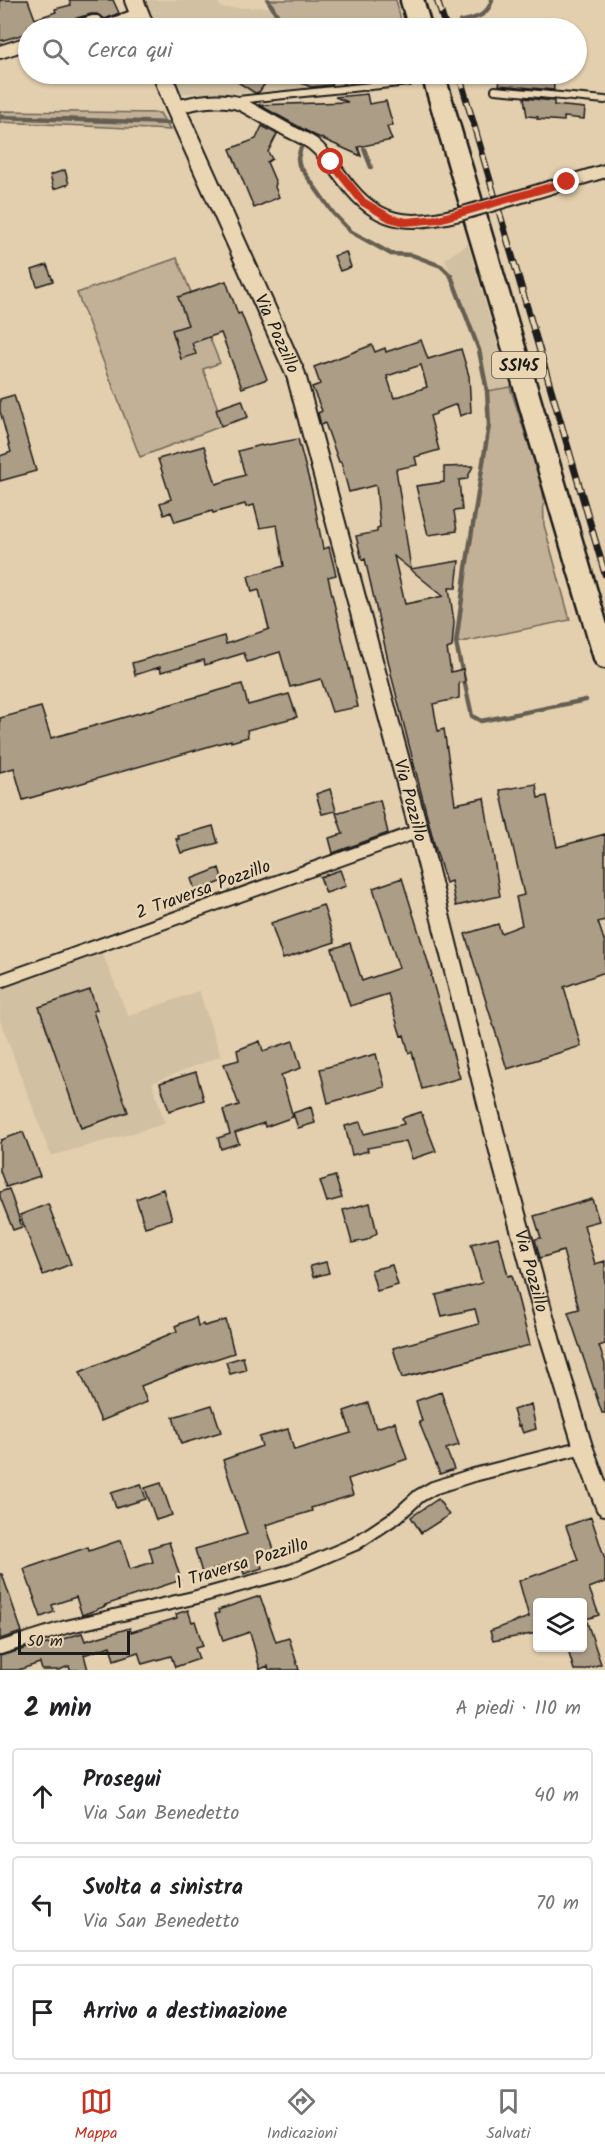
<!DOCTYPE html>
<html lang="it">
<meta charset="utf-8">
<style>
body{margin:0;font-family:Kalam,sans-serif;background:#f2f2f2;color:#202124}
.controls{position:absolute;right:18px;bottom:18px;display:grid;overflow:hidden;border-radius:6px;box-shadow:0 2px 4px #0004}
.controls button{width:54px;height:54px;display:grid;place-items:center;padding:0;border:0;border-bottom:2px solid #e0e0e0;background:#fff;color:#202124;font:30px sans-serif}
.scale{position:absolute;left:18px;bottom:15px;width:112px;box-sizing:border-box;padding-left:6px;border:3px solid #1c1c1c;border-top:0;font-size:16px;line-height:21px;white-space:nowrap;color:#1c1c1c;-webkit-text-stroke:4px #ebd6b4;paint-order:stroke}
.stop{position:absolute;width:18px;height:18px;margin:-14px;border:4px solid #c8321e;border-radius:50%;background:#fff}
.stop.end{background:#c8321e;border-color:#fff;box-shadow:0 2px 6px #0008}
.list{margin:0;padding:0;list-style:none}
h2{display:flex;justify-content:space-between;align-items:center;height:78px;margin:0;padding:0 24px;font-size:26px}
h2 small{font-size:20px;font-weight:400;color:#757577}
.list li{display:grid;grid-template-columns:39px 1fr auto;gap:18px;align-items:center;box-sizing:border-box;height:96px;margin:0 12px 12px;padding:0 12px;border:2px solid #e0e0e0;border-radius:6px}
.list b{display:block;font-size:22px;white-space:nowrap}
.list p{margin:0;font-size:20px;white-space:nowrap;color:#757577}
.list em{font-size:20px;font-style:normal;color:#757577}
.icon{flex:none;width:33px;height:33px;fill:none;stroke:currentColor;stroke-width:2;stroke-linecap:round;stroke-linejoin:round}
.map{position:relative;flex:none;width:605px;height:1670px;overflow:hidden}
.search{position:absolute;background:#fff;box-shadow:0 2px 4px #0004;left:18px;right:18px;top:18px;height:66px;display:flex;align-items:center;gap:15px;box-sizing:border-box;padding:0 21px;border-radius:33px;color:#757577;font-size:22px}
.sheet{height:402px;background:#fff}
nav{display:flex;justify-content:space-around;align-items:center;box-sizing:border-box;height:84px;border-top:2px solid #e0e0e0;background:#fff;font-size:16px;color:#757577}
nav a{display:grid;justify-items:center;gap:3px}
nav .on{color:#c8321e}
.map>svg:first-child{display:block}
</style>
<div class="map">
<svg width="605" height="1670" viewBox="0 0 605 1670">
<rect width="100%" height="100%" fill="#e3cfae"/>
<filter id="ink" filterUnits="userSpaceOnUse"><feTurbulence type="fractalNoise" baseFrequency=".0167" numOctaves="2"/><feDisplacementMap in="SourceGraphic" scale="12" xChannelSelector="R" yChannelSelector="G"/><feConvolveMatrix kernelMatrix="1 2 1 2 8 2 1 2 1" color-interpolation-filters="sRGB"/></filter>
<g filter="url(#ink)">
<path fill="#d2c0a2" d="M145,0H217L221,8L272,7L285,28H156Z
M174,74H341L344,84L253,93H182Z
M468,244L510,387L487,391L479,350L445,259Z
M102,952L128,1016L199,991L221,1056L152,1083L165,1124L51,1156L0,1020V987Z"/>
<path fill="#c2b196" stroke="#6f6659" stroke-width="1.5" d="M268,0H396L403,28H285Z
M0,111L160,113L170,130L0,122Z
M177,258L220,363L203,369L224,425L140,457L77,293Z
M510,387L543,488L544,525L570,620L456,643L466,568L489,425L487,391Z"/>
<g fill="none" stroke-linecap="round" stroke-linejoin="round">
<path stroke="#655e52" stroke-width="4.5" d="M268,0L285,28
M460,22C475,18 487,17 492,0
M341,74L344,84
M0,117L169,123
M301,147L298,158L299,165L333,213L350,231L391,254L412,255L441,266L451,276L479,350L487,391L489,425L466,568L456,643L472,716L481,721L586,700
M364,149L371,167"/>
</g>
<path fill="#ac9d86" stroke="#1c1c1c" stroke-width="1.5" fill-rule="evenodd" d="M0,0H28L35,19L56,12L55,9L71,5L69,0H113L119,13L105,19L97,14H91L70,20L67,23L65,28H28V33L0,41Z
M225,74H272L259,92L255,93Z
M501,74H553L554,90L499,85Z
M330,75L332,85L311,87L294,80Z
M367,94L369,104L386,101L393,125L387,127L392,140L358,147L361,156L314,135L259,105L348,102L335,97Z
M524,98L554,101V105L585,108L584,119L564,117V121L537,119L538,117L527,116Z
M262,126L277,134L268,152L272,159L267,162L276,183L275,187L279,197L254,208L230,149L256,139Z
M65,170L69,184L54,189L50,175Z
M346,252L351,267L340,271L334,256Z
M47,265L53,281L37,286L32,270Z
M226,281L238,314L241,313L267,379L242,388L221,333L192,343L196,354L181,359L172,330L188,325L178,297Z
M421,340L428,359L461,349L469,376L471,412L460,416L457,404L436,412V414L430,416L439,450L415,457L417,465L396,469L411,569L459,561L456,588H449L454,622L452,647L447,649L451,672L463,669L465,682L459,683V698L433,704L438,731L444,729L455,804L484,798L500,896L456,906L451,881L446,883L435,847L393,682L365,559L362,560L356,536L377,532V528L380,527L376,485L349,492L341,462H339L325,423L321,425L318,413L322,411L312,387L320,384L314,367L372,345L375,352L385,348L386,352ZM421,365L427,387L394,398L387,376ZM394,556L410,569L443,596L405,604Z
M14,395L36,471L0,481V456L11,452L0,411V399Z
M242,400L248,417L221,426L216,409Z
M298,439L312,491L323,549L329,547L336,575L328,577L358,707L332,712L321,679L290,687L280,652L247,662L244,653L205,665L204,660L161,672L160,667L135,675L132,663L224,636L226,644L269,629L259,590L252,592L248,576L284,566L277,525L260,528L254,505L246,507L245,504L213,513L212,511L175,522L171,512L164,515L160,503L171,499L158,459L204,446L216,484L245,475L238,451L261,445L262,446Z
M473,466L467,479L459,480L462,510L454,511L457,531L428,535L416,486L444,482V467Z
M242,684L248,705L289,694L297,717L247,730L248,737L231,742V740L23,800L14,768L0,772V718L41,707L51,738Z
M536,784L538,798L547,796L557,847L605,834V920L598,922L605,943V972L564,987L581,1046L507,1069L465,934L498,924L501,933L522,925L516,897L524,895L500,790Z
M330,789L336,811L322,814L316,794Z
M380,800L388,833L333,853L329,838L343,834L336,813Z
M213,826L218,843L181,853L176,839H179L178,836Z
M219,868L223,881L196,892L191,879Z
M340,870L346,886L326,893L320,877Z
M402,878L432,975L431,976L460,1078L422,1089L412,1052L409,1053L404,1035L401,1036L388,994L350,1006L332,949L350,943L362,981L399,968L373,888Z
M323,905L335,942L283,959L271,923Z
M90,990L97,1010L93,1011L128,1112L81,1128L39,1007Z
M260,1041L263,1051L293,1041L301,1068L281,1075L293,1117L265,1127L264,1123L235,1133L239,1143L221,1149L218,1138L230,1134L223,1110L239,1105L224,1064L239,1060L237,1050Z
M376,1054L385,1087L328,1103L320,1069Z
M196,1072L204,1100L169,1111L160,1083Z
M311,1107L315,1123L298,1128L293,1113Z
M421,1112L436,1151L412,1159L406,1141L367,1148L368,1151L352,1155L345,1126L360,1122L364,1134L404,1124L402,1118Z
M23,1132L40,1176L6,1187L0,1171V1143L1,1140Z
M335,1176L342,1198L327,1202L320,1181Z
M9,1189L22,1227L13,1230L0,1197V1192Z
M163,1189L172,1219L145,1227L136,1199Z
M592,1199L599,1221L584,1225L595,1264L605,1261V1344L599,1346L605,1364V1413H602L568,1312L579,1309L563,1251L540,1258L535,1239L541,1238L534,1216Z
M370,1203L377,1233L367,1240L352,1243L343,1210Z
M48,1204L71,1264L43,1275L20,1215Z
M498,1237L508,1276L512,1275L530,1345L402,1378L393,1348L479,1324L475,1309L442,1316L436,1295L482,1283L471,1244Z
M326,1262L329,1273L313,1277L310,1266Z
M392,1265L398,1285L377,1291L371,1270Z
M196,1317L198,1326L203,1324L204,1326L226,1320L234,1353L179,1371L141,1386L147,1402L101,1421L80,1372L177,1331L175,1326Z
M243,1357L246,1370L230,1374L226,1362Z
M441,1392L459,1445L446,1449L454,1469L440,1474L419,1422L422,1421L416,1401Z
M368,1403L376,1428L395,1422L407,1459L348,1479L353,1495L311,1508L312,1511L266,1525L274,1550L258,1556L262,1568L244,1574L240,1561L202,1573L195,1549L247,1534L223,1460L262,1446L259,1437L288,1429L294,1450L351,1433L344,1411Z
M531,1404L536,1429L523,1433L520,1425L518,1426L513,1410Z
M212,1405L221,1432L181,1444L173,1417Z
M161,1483L172,1515L156,1520L145,1488Z
M141,1484L146,1499L116,1508L111,1493Z
M438,1499L449,1515L421,1533L411,1517Z
M591,1517L605,1559V1582L589,1588L599,1615L586,1619L601,1664L583,1670H574L567,1647H582V1602H537V1633L493,1641L490,1631L529,1617L519,1581L578,1560L566,1526Z
M121,1540L130,1569L153,1562L149,1548L169,1542L181,1580L105,1605L106,1606L82,1615L76,1597L52,1605L54,1612L41,1617L24,1569L88,1547L89,1551Z
M0,1574H2L22,1632L0,1639Z
M260,1596L276,1642L289,1638L299,1670H269L268,1666L260,1669L250,1632L223,1641L215,1614L219,1613L218,1610Z
M188,1610L192,1622L195,1621L203,1646L195,1648L199,1659L175,1667L171,1656L142,1664L138,1652L114,1660L110,1646L84,1655L88,1670H70L69,1666L59,1670H42L40,1663L18,1670H0V1656L31,1647V1649L82,1633L85,1641L130,1628L131,1632L177,1618L176,1614Z"/>
<g fill="none" stroke-linecap="round" stroke-linejoin="round">
<g stroke="#1c1c1c" stroke-width="10">
<path id="lane" d="M495,90L605,100
M238,100L409,82"/>
</g>
<g stroke="#1c1c1c" stroke-width="16">
<path id="street" d="M73,28L93,22H96L103,28L140,14
M0,52L28,43
M175,107C196,102 220,97 241,104C257,113 273,122 289,131C297,135 306,139 313,144C329,157 339,175 352,190C383,227 416,225 460,214
M515,198L605,171
M0,981L419,831
M0,1648L66,1627L193,1598L291,1571L355,1544L397,1516L419,1496L433,1488L470,1476L583,1447"/>
</g>
<g stroke="#1c1c1c" stroke-width="22">
<g id="secondary">
<path d="M134,0L145,28"/>
<path id="s1" d="M162,74L175,107L296,375L419,831L503,1167L551,1342L583,1447L605,1506"/>
</g>
</g>
<g stroke="#1c1c1c" stroke-width="27">
<path id="highway" d="M412,0L420,28
M433,74L605,657"/>
</g>
<use href="#lane" stroke="#ebd6b4" stroke-width="6"/>
<use href="#street" stroke="#ebd6b4" stroke-width="12"/>
<use href="#secondary" stroke="#ebd6b4" stroke-width="18"/>
<use href="#highway" stroke="#ebd6b4" stroke-width="22"/>
<g stroke="#1c1c1c" stroke-width="7">
<path id="rail" d="M437,0L446,28
M459,74L605,574"/>
</g>
<use href="#rail" stroke="#ebd6b4" stroke-width="4.5" stroke-dasharray="14" stroke-linecap="butt"/>
<g stroke="#1c1c1c" stroke-width="16" stroke-linecap="butt">
<path id="street-bridge" d="M460,214L515,198"/>
</g>
<use href="#street-bridge" stroke="#ebd6b4" stroke-width="12"/>
</g>
</g>
<g fill="none" stroke-linecap="round" stroke-linejoin="round" filter="url(#ink)">
<path stroke="#c8321e" stroke-width="8" d="M331,162L363,202L390,218L406,222L439,219L567,182"/>
</g>
<g text-anchor="middle" stroke-width="5" stroke-linejoin="round" paint-order="stroke">
<rect fill="#ebd6b4" stroke="#5a544a" stroke-width="1.5" x="492" y="352" width="54" height="26" rx="4.5"/>
<g font-size="16" font-weight="bold" fill="#1c1c1c">
<text x="519" y="371">SS145</text>
</g>
<g font-size="18" fill="#1c1c1c" stroke="#ebd6b4">
<text dy="6" stroke="none"><textPath href="#s1" startOffset="284">Via Pozzillo</textPath></text>
<text dy="6" stroke="none"><textPath href="#s1" startOffset="770">Via Pozzillo</textPath></text>
<text transform="translate(203 889) rotate(-20)" y="6">2 Traversa Pozzillo</text>
<text dy="6" stroke="none"><textPath href="#s1" startOffset="1256">Via Pozzillo</textPath></text>
<text transform="translate(242 1563) rotate(-17)" y="6">1 Traversa Pozzillo</text>
</g>
</g>
</svg>
<div class="controls">
<button><svg class="icon" aria-label="layers" viewBox="0 0 24 24"><path d="M12 4l9 5-9 5-9-5zM3 14l9 5 9-5"/></svg></button>
</div>
<div class="scale">50 m</div>
<div class="stop" style="left:331px;top:162px"></div>
<div class="stop end" style="left:567px;top:182px"></div>
<div class="search"><svg class="icon" aria-label="search" viewBox="0 0 24 24"><circle cx="10" cy="10" r="6"/><path d="M15 15l6 6"/></svg>Cerca qui</div>
</div>
<section class="sheet">
<h2>2 min<small>A piedi · 110 m</small></h2>
<ul class="list">
<li><svg class="icon" aria-label="ahead" viewBox="0 0 24 24"><path d="M12 20V5M6 11l6-6 6 6"/></svg><div><b>Prosegui</b><p>Via San Benedetto</p></div><em>40 m</em></li>
<li><svg class="icon" aria-label="left" viewBox="0 0 24 24"><path d="M17 20v-9H6M10 6l-5 5 5 5"/></svg><div><b>Svolta a sinistra</b><p>Via San Benedetto</p></div><em>70 m</em></li>
<li><svg class="icon" aria-label="arrive" viewBox="0 0 24 24"><path d="M6 21V4h12l-3 4 3 4H6"/></svg><div><b>Arrivo a destinazione</b></div></li>
</ul>
</section>
<nav>
<a class="on"><svg class="icon" aria-label="map" viewBox="0 0 24 24"><path d="M3 6l6-2 6 2 6-2v14l-6 2-6-2-6 2zM9 4v14M15 6v14"/></svg>Mappa</a>
<a><svg class="icon" aria-label="directions" viewBox="0 0 24 24"><path d="M12 3l9 9-9 9-9-9zM9 14v-3h6M13 9l2 2-2 2"/></svg>Indicazioni</a>
<a><svg class="icon" aria-label="saved" viewBox="0 0 24 24"><path d="M7 4h10v16l-5-4-5 4z"/></svg>Salvati</a>
</nav>
